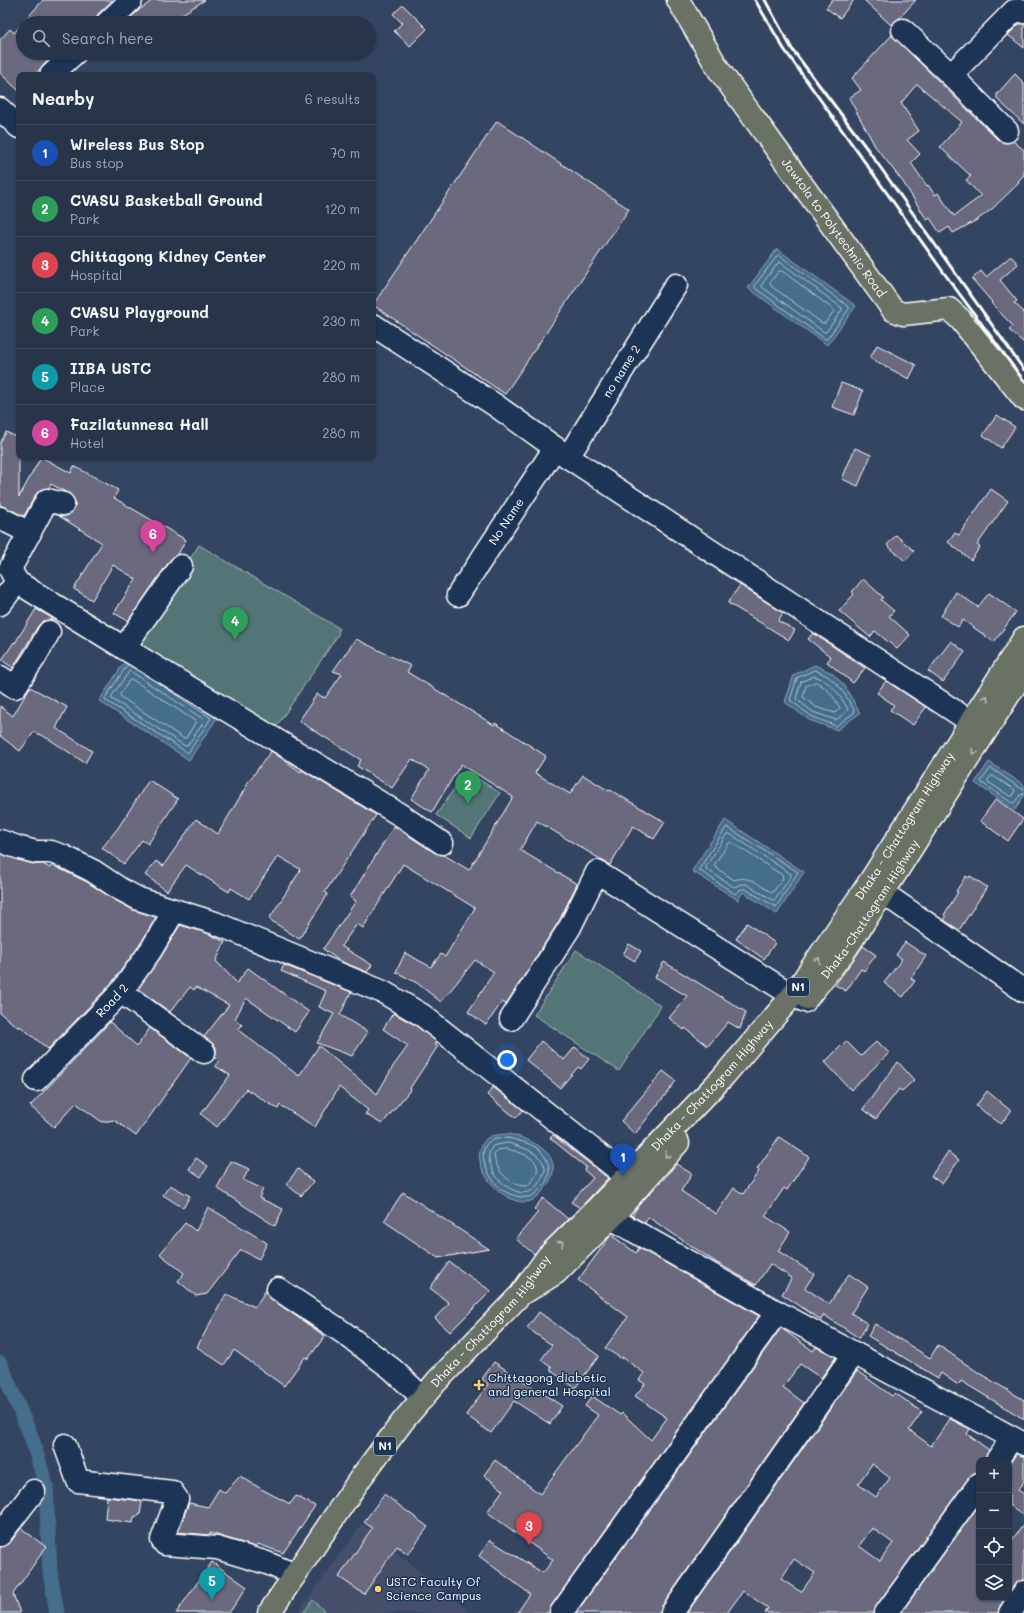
<!DOCTYPE html>
<meta charset="utf-8">
<style>
body{margin:0;font-family:Mali,sans-serif;background:#333f54;color:#f1f3f6}
.controls{position:absolute;right:12px;bottom:12px;display:grid;overflow:hidden;border-radius:8px;box-shadow:0 1px 3px #0004}
.controls button{width:36px;height:36px;display:grid;place-items:center;padding:0;border:0;border-bottom:1px solid #434f62;background:#27344a;color:#f1f3f6;font:20px sans-serif}
.you{position:absolute;left:507px;top:1060px;width:14px;height:14px;margin:-10px;border:3px solid #fff;border-radius:50%;background:#1a73e8;box-shadow:0 0 0 6px #1a73e833}
.badge{display:grid;place-items:center;width:26px;height:26px;border-radius:50%;background:#bca0f2;color:#fff;font-size:13px;font-weight:700}
.pin{position:absolute;translate:-50% -33px;filter:drop-shadow(0 1px 2px #0008)}
.pin::after{content:'';position:absolute;top:21px;width:14px;height:12px;background:inherit;clip-path:polygon(0 0,100% 0,50% 100%)}
.list{margin:0;padding:0;list-style:none}
h2{display:flex;justify-content:space-between;align-items:center;height:52px;margin:0;padding:0 16px;font-size:17px}
h2 small{font-size:13px;font-weight:400;color:#a4aab5}
.list li{display:grid;grid-template-columns:26px 1fr auto;gap:12px;align-items:center;box-sizing:border-box;height:56px;padding:0 16px;border-top:1px solid #434f62}
.list b{display:block;font-size:15px;white-space:nowrap}
.list p{margin:0;font-size:13px;white-space:nowrap;color:#a4aab5}
.list em{font-size:13px;font-style:normal;color:#a4aab5}
.icon{flex:none;width:22px;height:22px;fill:none;stroke:currentColor;stroke-width:2;stroke-linecap:round;stroke-linejoin:round}
.map{position:relative;flex:none;width:1024px;height:1613px;overflow:hidden}
.search{position:absolute;background:#27344a;box-shadow:0 1px 3px #0004;left:16px;top:16px;width:360px;height:44px;display:flex;align-items:center;gap:10px;box-sizing:border-box;padding:0 14px;border-radius:22px;color:#a4aab5;font-size:15px}
.panel{position:absolute;background:#27344a;box-shadow:0 1px 3px #0004;left:16px;top:72px;width:360px;height:388px;border-radius:8px}
.map>svg:first-child{display:block}
</style>
<div class="map">
<svg width="1024" height="1613" viewBox="0 0 1024 1613">
<rect width="100%" height="100%" fill="#344562"/>
<filter id="ink" filterUnits="userSpaceOnUse"><feTurbulence type="fractalNoise" baseFrequency=".025" numOctaves="2"/><feDisplacementMap in="SourceGraphic" scale="8" xChannelSelector="R" yChannelSelector="G"/><feConvolveMatrix kernelMatrix="1 2 1 2 8 2 1 2 1" color-interpolation-filters="sRGB"/></filter>
<g filter="url(#ink)">
<path fill="#44506a" d="M362,1524L412,1565L471,1613H298Z"/>
<path fill="#527576" stroke="#a8baba" d="M199,545L339,628L338,635L274,730L133,646Z
M466,771L500,793L471,838L436,815Z
M576,950L661,1006L619,1071L534,1015Z
M313,1600L326,1613H303Z"/>
<path fill="#446d8c" stroke="#8fa7ba" d="M777,249L856,306L827,345L748,288Z
M127,658L217,718L189,760L99,701Z
M815,665L832,673L844,685L860,713L837,730L809,720L785,702L794,675Z
M989,762L1024,785V795L1015,810L975,783Z
M725,820L804,872L777,914L743,892L738,900L692,871Z
M508,1134C545,1142 572,1164 537,1197C516,1217 468,1172 482,1145C483,1143 485,1140 487,1138C494,1134 501,1135 508,1134Z"/>
<g fill="none" stroke-linecap="round" stroke-linejoin="round">
<path stroke="#b4c5d1" stroke-width="1" d="M779,255L849,307V309L827,339H825L755,288V285L777,256Z
M780,262L842,308V310L826,332H824L762,287V284L778,263Z
M779,271H782L833,309L834,311L825,323H822L771,286L770,283Z
M128,664L105,698V700L188,753L211,718L143,673
M815,670C837,679 843,691 854,710V713L836,726L811,716L790,700L797,678Z
M130,671L203,719L204,722L187,746H185L112,699V696Z
M815,676C833,683 838,693 848,709L847,711L836,720L813,712L796,699L801,682Z
M130,680H133L195,721V723L186,738H183L121,697L120,695Z
M816,682C828,688 834,697 840,708L835,713L816,707L803,697L806,686Z
M991,776H993L1015,790L1013,796H1010L988,782V780Z
M1024,788H1020L991,768L981,781L982,783L1012,803H1014L1020,795L1024,794
M727,827L798,872L776,907L745,889H741L737,893L735,894L699,870Z
M727,834H730L791,874V876L775,900H773L746,884H741L734,887L706,869V867Z
M731,842L782,875L783,878L773,892H771C757,884 750,875 734,880L715,867L714,865L729,843Z
M508,1138C517,1140 529,1143 537,1148C550,1158 554,1176 541,1188C537,1192 533,1197 527,1197C518,1198 508,1194 501,1189C490,1180 474,1152 490,1141C495,1138 502,1139 508,1138Z
M508,1143C520,1146 546,1154 545,1171C544,1173 542,1177 541,1179C539,1184 533,1191 528,1192C516,1196 498,1182 493,1171C489,1161 486,1155 493,1146Z
M507,1149C529,1154 551,1164 527,1186C511,1187 495,1170 494,1155L498,1150Z"/>
<path stroke="#446d8c" stroke-width="15" d="M0,1363L32,1439L46,1486L50,1572L57,1613"/>
</g>
<path fill="#6a697d" stroke="#fff" fill-rule="evenodd" d="M43,0H113L98,14L93,23H23V53H55L34,75H19V91L0,73V40L10,29L14,33Z
M153,0H205L179,16L184,23H125L138,11Z
M832,0H854L840,18L826,8Z
M864,0H916L892,26Z
M403,5L427,29L410,46L394,31L402,23L393,14Z
M1019,24H1024V48L1008,35Z
M892,35L998,140L1004,143L1013,141L1024,150V175L1018,181L1019,183L992,209L977,220L953,233L949,227L940,233L930,218L927,220L903,182L875,146L849,98L861,90L852,78ZM917,84L962,122L940,147L971,176L966,180L981,196L954,216L938,193L935,195L928,185L927,186L911,163L920,154L907,140L919,131L901,103Z
M1015,74L1024,83V124L997,99V94Z
M497,121L629,209L505,394L373,305Z
M1011,256L1018,264L1000,280L1017,301L1014,303L1024,312V343L1009,330L1013,326L991,303L992,302L972,279L981,271L986,277Z
M877,345L916,365L909,379L870,358Z
M841,383L863,391L854,415L832,407Z
M997,415L1015,427L1001,448L983,435Z
M6,432L19,438V497L41,457L71,473L74,466L118,490L114,498L186,540L178,554L171,559L128,621L114,613L136,579L113,565L92,600L74,589L102,543L59,516H67L72,512L75,507V501L71,495L51,484L49,488L40,490L36,494L24,516L0,505V443Z
M855,448L871,455L858,486L842,479Z
M991,489L1008,501L977,545L980,547L971,560L948,542L954,533L959,535Z
M896,535L914,551L905,561L887,545Z
M863,579L883,597L881,600L894,611L889,616L910,635L897,649L875,631L870,637L839,611L854,594L852,592Z
M740,585L783,613L778,621L795,630L789,640L728,603Z
M956,592L978,607L989,593L1016,612L994,642L963,620L958,627L941,616Z
M36,609L52,618L51,620L43,621L38,626L13,668L2,660L14,642L15,643Z
M813,633L865,668L853,683L827,662L831,657L808,639Z
M356,639L411,666L407,672L494,725L495,723L546,756L535,773L570,794L583,775L609,791L610,790L665,822L654,839L633,826L610,865L537,821L520,850L577,884L559,921L506,1004L502,1002L486,1025L468,1012L494,972L475,960L441,1002L417,983L396,972L405,953L431,967L441,954L445,957L475,908L403,864L363,928L357,924L341,946L372,965L367,972L340,961L323,949L356,901L350,897L394,826L435,853L444,855L469,870L513,797L461,764L432,812L411,799L429,770L412,759L392,788L357,766L361,760L299,721L317,694L325,698L342,674L333,671Z
M951,641L965,652L943,682L928,671Z
M886,681L926,707L913,725L890,710L894,705L877,693Z
M30,687L67,707L56,728L92,751L85,763L49,739L34,732L20,751L0,736V706L13,716Z
M271,751L301,772L302,770L376,815L325,892L328,894L299,939L269,919L300,871L299,870L300,869L278,856L249,899L231,888L229,892L186,865L167,891L145,875L156,861L163,866L196,819L218,834L247,785H246Z
M149,780L178,799L148,844L142,840L124,864L102,848L118,828Z
M996,799L1023,819L1008,841L980,821Z
M0,854L33,864H43L50,868L52,865L58,868L87,882L113,899L133,910L156,917L141,943L111,984L48,1049L20,1026L19,1028L0,1013Z
M966,876L969,878L970,876L987,887L959,930L944,920L946,917L944,915L958,892L956,891Z
M747,923L775,943L764,959L736,939Z
M180,925L207,933L225,942L216,961L237,983L248,968L309,1012L295,1032L246,998L235,1019L242,1025L238,1030L299,1076L319,1046L377,1094L394,1065L408,1046L383,1029L393,1013L415,1025L437,1042L435,1045L438,1046L410,1088L411,1089L382,1124L365,1114L368,1110L339,1087L315,1127L280,1105L278,1109L246,1089L217,1127L201,1114L230,1075L215,1066L219,1061L215,1057L216,1053V1047L204,1037L229,1005L196,987L194,990L190,987L170,1012L138,989L161,957Z
M905,942L926,956L911,978L915,981L903,997L884,983L902,959L896,955Z
M629,944L641,951L635,961L623,954Z
M863,946L876,955L864,971L861,969L846,991L835,985Z
M664,962L746,1012L740,1029L728,1022L708,1046L685,1028L684,1030L669,1018L687,996L655,977Z
M284,965L351,992L340,1015L368,1032L352,1056L317,1043L334,1014L319,1007L326,991L281,971Z
M110,1022L137,1046L150,1028L191,1058L136,1136L114,1120L102,1122L76,1103L54,1127L30,1106Z
M541,1041L564,1060L575,1047L589,1059L581,1069L578,1067L560,1088L526,1060Z
M846,1041L861,1056L877,1041L889,1053L851,1090L825,1062Z
M898,1062L914,1080L902,1091L899,1089L876,1119L863,1109Z
M663,1071L676,1081L635,1134L621,1121Z
M493,1087L523,1110L516,1118L487,1095Z
M987,1091L1011,1111L1001,1124L976,1106Z
M553,1135L608,1178L580,1208L571,1202L593,1178L584,1170L586,1167L550,1138Z
M779,1137L809,1157L787,1190L784,1188L765,1216L790,1232L778,1251L814,1274L805,1288L829,1304L849,1274L868,1287L851,1313L868,1324L859,1338L824,1315L821,1320L782,1294L792,1278L770,1264L756,1285L714,1261L648,1217L645,1223L632,1216L638,1206L662,1180H663L676,1164L692,1174L681,1191L716,1214L734,1188L743,1194L759,1171L757,1169Z
M948,1152L959,1160L942,1184L931,1176Z
M196,1158L208,1166L201,1177L189,1169Z
M231,1161L249,1169L243,1180L263,1189L259,1198L283,1209L275,1226L217,1188Z
M298,1169L313,1182L301,1196L286,1184Z
M170,1185L190,1196L183,1208L163,1195Z
M403,1192L489,1249L438,1258L384,1221Z
M543,1198L568,1219L534,1254L516,1239L538,1212L534,1209Z
M208,1207L267,1243L259,1259L241,1250L207,1294L196,1296L178,1281L184,1273L160,1254L185,1223L196,1231Z
M611,1235L636,1253L639,1248L759,1316L551,1606L549,1613H517L530,1594L479,1556L490,1540L543,1573L553,1560L487,1512L503,1490L484,1475L495,1460L540,1494L598,1415L585,1406L592,1396L620,1415L622,1413L651,1440L667,1418L635,1396L645,1384L639,1380L644,1373L622,1357V1359L605,1348L628,1317L578,1280Z
M449,1262L491,1291L450,1332L435,1318L449,1303L430,1288Z
M266,1290L267,1295L271,1299L325,1336L308,1359L305,1357L284,1386L234,1350L224,1365L197,1347L226,1294L255,1307Z
M539,1312L599,1356L575,1388L550,1370L552,1368L541,1360L552,1345L527,1328Z
M875,1324L930,1358L938,1345L979,1373L1024,1400V1419L961,1381L958,1385L941,1373L938,1378L868,1336Z
M781,1328L813,1351L816,1347L836,1357L821,1378L800,1364L783,1387L804,1403L662,1606L660,1613H576Z
M494,1362L562,1406L550,1424L514,1401L491,1433L466,1415L488,1384L482,1379Z
M857,1371L892,1396L895,1393L922,1412L909,1430L931,1446L950,1419L970,1429L967,1434L989,1450L985,1460H979V1472L974,1473L969,1477L876,1606L874,1613H765L768,1608L743,1591L727,1613H687ZM872,1464L890,1478L876,1497L858,1484ZM872,1528L893,1543L880,1561L859,1546ZM794,1559L815,1573L801,1592L781,1579Z
M1016,1454L1024,1456V1481L1018,1490L1024,1494V1515L1009,1505V1465Z
M240,1476L263,1490L290,1504L296,1496L315,1506L283,1553L258,1544L256,1547L210,1533V1535L178,1532L189,1503L208,1507L219,1489L225,1493Z
M384,1494L428,1527L408,1554L397,1546L364,1594L339,1577L372,1528L364,1522Z
M107,1497L142,1501L140,1515L134,1517L133,1523L105,1519Z
M979,1505V1598H1005L1000,1606L998,1613H901Z
M1024,1524V1580L1018,1581L1009,1592V1544Z
M21,1528L46,1547L13,1594L20,1613H0V1547L5,1546L10,1543Z
M212,1562L247,1587L229,1613H176Z"/>
<g fill="none" stroke-linecap="round" stroke-linejoin="round">
<g stroke="#fff" stroke-width="25">
<g id="minor">
<path d="M107,23L131,0"/>
<path d="M903,30L951,75L1014,11L1018,10L1024,12"/>
<path d="M51,75L75,53"/>
<path d="M951,75L1007,131"/>
<path d="M0,109L19,127"/>
<path d="M373,325L495,405L568,457L971,722"/>
<path id="s1" d="M568,457L676,285"/>
<path d="M63,504L47,500L10,569L17,582L124,648L181,566"/>
<path d="M0,518L30,533"/>
<path id="s2" d="M458,595L555,448"/>
<path d="M0,604L17,582"/>
<path d="M124,648L402,816L442,843"/>
<path d="M0,677L15,687L35,657L49,632"/>
<path d="M0,841L20,848L36,852H51L63,856L93,871L120,889L139,899L215,923L383,992L422,1015L626,1176"/>
<path d="M869,883L1024,991"/>
<path d="M121,992L204,1052"/>
<path d="M511,1019L570,927L597,872L787,992L805,1001"/>
<path id="s3" d="M36,1080L121,992L151,950L174,911"/>
<path d="M611,1218L777,1312L1024,1444"/>
<path d="M278,1289L344,1333L392,1369L423,1398"/>
<path d="M65,1445L78,1481L172,1492L177,1499L162,1540L165,1544L217,1548L267,1563L295,1575"/>
<path d="M997,1460L1012,1438"/>
<path d="M0,1535L34,1491"/>
<path d="M561,1613L777,1312"/>
<path d="M672,1613L854,1353"/>
<path d="M886,1613L979,1484"/>
<path d="M1010,1613L1024,1592"/>
</g>
</g>
<g stroke="#fff" stroke-width="25">
<g id="major">
<path id="s4" d="M678,0L719,70L893,310L903,314L949,309L960,319L1024,399"/>
</g>
</g>
<g stroke="#fff" stroke-width="25">
<g id="highway">
<path id="s5" d="M807,998L844,952L883,893L1024,671"/>
<path d="M527,1291L556,1273L611,1218L678,1143"/>
<path id="s6" d="M269,1613L362,1476L403,1421L437,1381L520,1295L548,1256L597,1208L722,1078L793,995L869,883L1024,638"/>
</g>
</g>
<use href="#minor" stroke="#1d3557" stroke-width="22"/>
<use href="#major" stroke="#6b7165" stroke-width="22"/>
<use href="#highway" stroke="#6b7165" stroke-width="22"/>
<path stroke="#fff" stroke-width="3" d="M755,0L784,49L944,273L1024,381
M765,0L792,49L868,150L1024,370"/>
</g>
<defs><path id="oneway-chevron" d="M-2-3.5L2.5 0L-2 3.5" fill="none" stroke-width="1.6" stroke-linecap="round" stroke-linejoin="round"/></defs>
<g stroke="#bcbfba">
<use href="#oneway-chevron" transform="translate(986 698) rotate(-58)"/>
<use href="#oneway-chevron" transform="translate(974 752) rotate(122)"/>
<use href="#oneway-chevron" transform="translate(818 960) rotate(-55)"/>
<use href="#oneway-chevron" transform="translate(667 1155) rotate(132)"/>
<use href="#oneway-chevron" transform="translate(561 1243) rotate(-45)"/>
</g>
</g>
<g fill="#ffd166" stroke="#1d3557" stroke-width="1.5">
<path d="M477 1379h4v4h4v4h-4v4h-4v-4h-4v-4h4z"/>
<circle cx="378" cy="1589" r="4"/>
</g>
<g text-anchor="middle" stroke-width="3" stroke-linejoin="round" paint-order="stroke">
<g fill="#1d3557" stroke="#bbc2cd" stroke-width="1">
<rect x="787" y="978" width="22" height="18" rx="3"/>
<rect x="374" y="1437" width="22" height="18" rx="3"/>
</g>
<g font-size="11" font-weight="bold" fill="#fff">
<text x="798" y="991">N1</text>
<text x="385" y="1450">N1</text>
</g>
<g font-size="12" fill="#fff" stroke="#1d3557">
<text dy="4" stroke="none"><textPath href="#s4" startOffset="276">Jawtola to Polytechnic Road</textPath></text>
<text dy="4" stroke="none"><textPath href="#s1" startOffset="101">no name 2</textPath></text>
<text dy="4" stroke="none"><textPath href="#s2" startOffset="88">No Name</textPath></text>
<text dy="4" stroke="none"><textPath href="#s6" startOffset="1015">Dhaka - Chattogram Highway</textPath></text>
<text dy="4" stroke="none"><textPath href="#s5" startOffset="109">Dhaka-Chattogram Highway</textPath></text>
<text dy="4" stroke="none"><textPath href="#s3" startOffset="110">Road 2</textPath></text>
<text dy="4" stroke="none"><textPath href="#s6" startOffset="691">Dhaka - Chattogram Highway</textPath></text>
<text dy="4" stroke="none"><textPath href="#s6" startOffset="367">Dhaka - Chattogram Highway</textPath></text>
</g>
<g font-size="12" fill="#fff" stroke="#1d3557" text-anchor="start">
<text x="488" y="1382">Chittagong diabetic<tspan x="488" dy="14">and general Hospital</tspan></text>
<text x="386" y="1586">USTC Faculty Of<tspan x="386" dy="14">Science Campus</tspan></text>
</g>
</g>
</svg>
<div class="controls">
<button>+</button>
<button>−</button>
<button><svg class="icon" aria-label="locate" viewBox="0 0 24 24"><circle cx="12" cy="12" r="6"/><path d="M12 2v4M12 18v4M2 12h4M18 12h4"/></svg></button>
<button><svg class="icon" aria-label="layers" viewBox="0 0 24 24"><path d="M12 4l9 5-9 5-9-5zM3 14l9 5 9-5"/></svg></button>
</div>
<div class="you"></div>
<div class="pin badge" style="left:623px;top:1176px;background:#1a4fb4">1</div>
<div class="pin badge" style="left:468px;top:804px;background:#2e9e5b">2</div>
<div class="pin badge" style="left:529px;top:1545px;background:#e0444e">3</div>
<div class="pin badge" style="left:235px;top:640px;background:#2e9e5b">4</div>
<div class="pin badge" style="left:212px;top:1600px;background:#0f9aa8">5</div>
<div class="pin badge" style="left:153px;top:553px;background:#d1479c">6</div>
<div class="search"><svg class="icon" aria-label="search" viewBox="0 0 24 24"><circle cx="10" cy="10" r="6"/><path d="M15 15l6 6"/></svg>Search here</div>
<section class="panel">
<h2>Nearby<small>6 results</small></h2>
<ul class="list">
<li><span class="badge" style="background:#1a4fb4">1</span><div><b>Wireless Bus Stop</b><p>Bus stop</p></div><em>70 m</em></li>
<li><span class="badge" style="background:#2e9e5b">2</span><div><b>CVASU Basketball Ground</b><p>Park</p></div><em>120 m</em></li>
<li><span class="badge" style="background:#e0444e">3</span><div><b>Chittagong Kidney Center</b><p>Hospital</p></div><em>220 m</em></li>
<li><span class="badge" style="background:#2e9e5b">4</span><div><b>CVASU Playground</b><p>Park</p></div><em>230 m</em></li>
<li><span class="badge" style="background:#0f9aa8">5</span><div><b>IIBA USTC</b><p>Place</p></div><em>280 m</em></li>
<li><span class="badge" style="background:#d1479c">6</span><div><b>Fazilatunnesa Hall</b><p>Hotel</p></div><em>280 m</em></li>
</ul>
</section>
</div>
